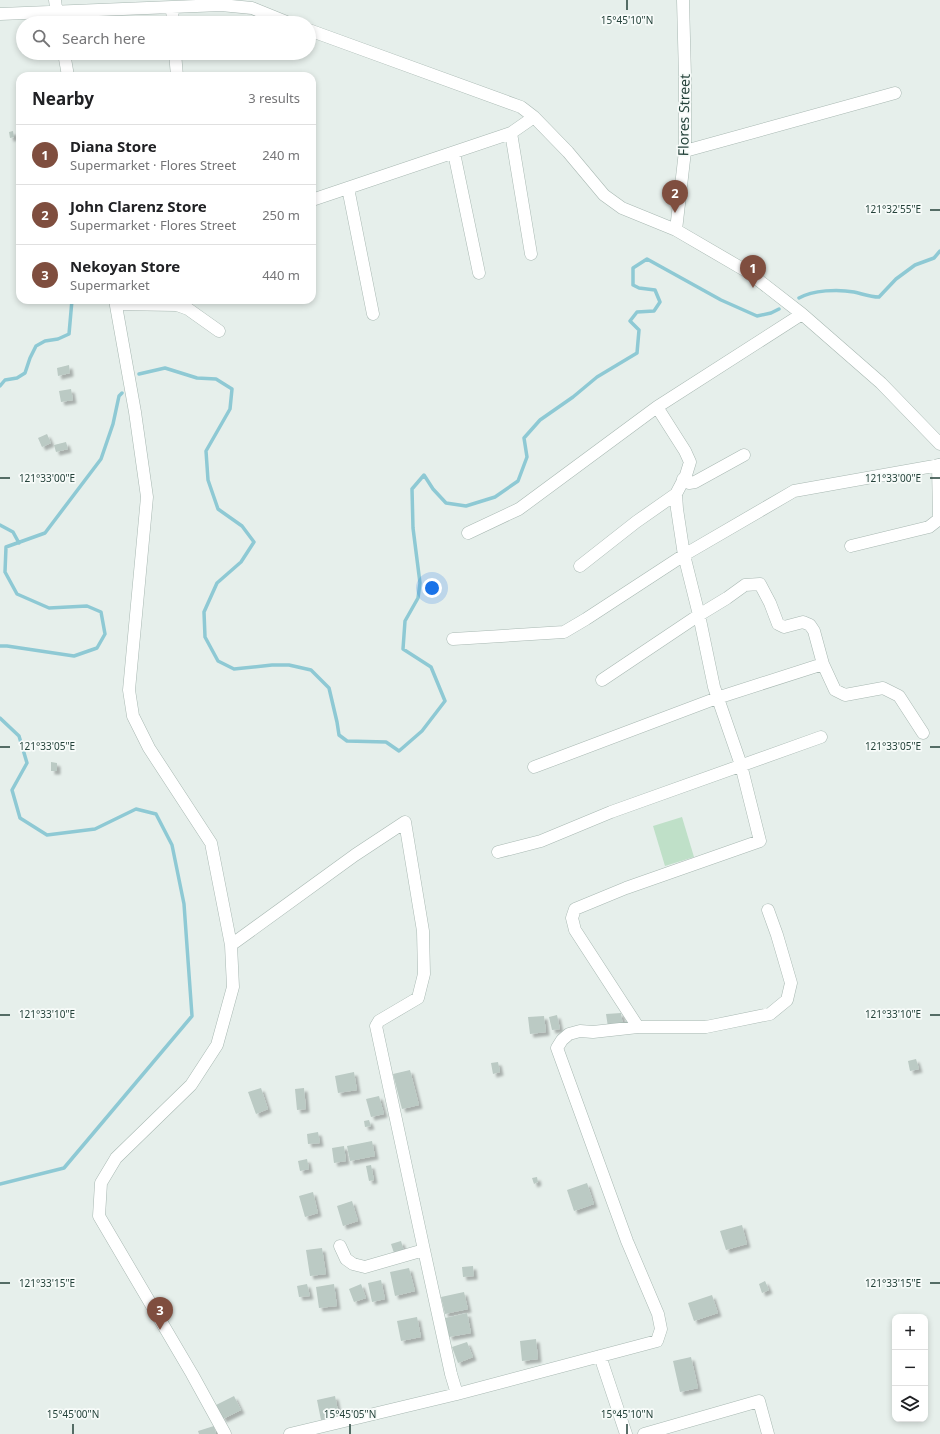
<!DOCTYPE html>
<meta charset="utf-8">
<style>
body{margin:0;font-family:"Noto Sans",sans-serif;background:#f2f2f2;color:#202124}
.controls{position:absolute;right:12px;bottom:12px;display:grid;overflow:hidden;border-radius:8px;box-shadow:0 2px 6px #0003}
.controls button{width:36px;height:36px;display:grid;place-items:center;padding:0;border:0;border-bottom:1px solid #e0e0e0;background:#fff;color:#202124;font:20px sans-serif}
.you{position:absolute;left:432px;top:588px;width:14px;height:14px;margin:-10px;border:3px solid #fff;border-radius:50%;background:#1a73e8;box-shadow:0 0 0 6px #1a73e833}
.badge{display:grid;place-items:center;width:26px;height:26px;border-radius:50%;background:#7f4e3f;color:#fff;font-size:13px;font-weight:700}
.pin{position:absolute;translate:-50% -33px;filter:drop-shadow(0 1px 2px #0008)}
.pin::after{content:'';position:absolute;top:21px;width:14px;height:12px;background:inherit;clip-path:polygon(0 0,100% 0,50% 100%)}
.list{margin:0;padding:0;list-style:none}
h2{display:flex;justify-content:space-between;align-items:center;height:52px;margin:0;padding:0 16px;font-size:17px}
h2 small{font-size:13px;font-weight:400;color:#757577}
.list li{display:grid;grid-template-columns:26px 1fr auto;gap:12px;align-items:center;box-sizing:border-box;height:60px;padding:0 16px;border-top:1px solid #e0e0e0}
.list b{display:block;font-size:15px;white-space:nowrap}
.list p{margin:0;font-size:13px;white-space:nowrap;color:#757577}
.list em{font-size:13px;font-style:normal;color:#757577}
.icon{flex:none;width:22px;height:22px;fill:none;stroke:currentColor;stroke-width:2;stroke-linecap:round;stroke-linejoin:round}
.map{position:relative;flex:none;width:940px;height:1434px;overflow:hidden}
.search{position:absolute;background:#fff;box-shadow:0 2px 6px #0003;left:16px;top:16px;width:300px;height:44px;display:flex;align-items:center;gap:10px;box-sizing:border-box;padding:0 14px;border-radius:22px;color:#757577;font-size:15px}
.panel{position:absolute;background:#fff;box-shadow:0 2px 6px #0003;left:16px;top:72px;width:300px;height:232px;border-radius:12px}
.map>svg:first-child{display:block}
</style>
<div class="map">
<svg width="940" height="1434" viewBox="0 0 940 1434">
<defs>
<filter id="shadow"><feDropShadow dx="3.5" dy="3.5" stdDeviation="1" flood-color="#0004"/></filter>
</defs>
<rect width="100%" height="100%" fill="#e6efeb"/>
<path fill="#bfe0c8" d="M682,817L694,857L665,866L653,826Z"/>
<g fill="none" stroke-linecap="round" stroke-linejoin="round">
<path stroke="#8ec9d4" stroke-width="3.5" d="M799,298C813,290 838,289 854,292C863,294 870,297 879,297L896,279L915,265L934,258L940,251
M139,374L165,368L197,378L216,379L232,389L230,409L206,451L208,480L218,509L242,526L254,542L241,562L217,583L204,612L205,637L218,661L234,669L272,665H289L311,670L329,688L337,722L339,735L347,741L386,742L399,751L422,731L445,701L431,667L403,649L405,621L418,598L420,583L413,528L412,489L424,475L433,489L446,503L466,506L495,497L518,481L527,457L524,438L540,420L573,397L597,377L637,353L639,330L630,321L637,312L654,311L660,302L655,290L639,288L633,285V268L647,259L721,300L757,316L771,313L779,309
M0,386L5,380L17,378L25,373L30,358L36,346L45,341L58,339L69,334L72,300
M0,525L13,532L19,543
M0,646H7L74,656L97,648L105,634L101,612L87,606L49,608L17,594L5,572L6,547L45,533L101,459L113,424L119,396L122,393
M0,718L19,736L27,763L12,790L20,818L47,835L95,829L136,809L156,814L172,845L184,904L192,1016L64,1168L0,1184"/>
</g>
<path fill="#bbcac4" filter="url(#shadow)" d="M13,131L14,137L10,138L9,132Z
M69,365L70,373L58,376L57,368Z
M71,389L73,400L61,402L59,391Z
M47,434L51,443L42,447L38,438Z
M66,442L68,449L56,452L54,445Z
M51,762L57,763V771H51Z
M621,1013L623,1026L608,1027L606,1014Z
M557,1015L560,1029L552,1030L549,1017Z
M544,1016L546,1032L530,1034L528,1017Z
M916,1059L919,1069L910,1071L908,1061Z
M498,1062L500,1072L493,1074L491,1063Z
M410,1070L419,1105L402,1109L393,1074Z
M354,1072L357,1090L338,1093L335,1076Z
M261,1088L268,1109L256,1114L248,1092Z
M304,1088L306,1109L297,1110L295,1089Z
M379,1096L384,1114L371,1117L366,1099Z
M369,1120L371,1126L365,1127L364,1121Z
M318,1132L320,1143L308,1144L307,1134Z
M372,1141L375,1156L350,1161L347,1146Z
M344,1146L346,1161L334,1163L332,1148Z
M307,1159L309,1169L300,1171L298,1161Z
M371,1165L374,1180L369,1181L366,1166Z
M537,1177L538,1182L534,1184L532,1178Z
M587,1183L594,1204L574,1211L567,1190Z
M313,1192L318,1213L305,1217L299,1196Z
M352,1201L358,1221L343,1226L337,1206Z
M742,1225L747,1244L726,1250L720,1231Z
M401,1241L404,1251L394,1253L391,1244Z
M322,1248L326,1274L310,1276L306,1250Z
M473,1266L474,1276L463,1277L462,1267Z
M409,1268L415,1291L395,1296L390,1272Z
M381,1280L385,1299L372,1302L368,1283Z
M765,1281L769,1290L762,1293L759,1284Z
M307,1284L310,1296L299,1297L297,1286Z
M334,1284L337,1306L319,1308L316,1287Z
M361,1284L366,1298L354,1302L349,1289Z
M464,1292L468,1309L445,1314L441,1297Z
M712,1295L718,1313L694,1321L688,1303Z
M467,1313L471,1333L449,1337L445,1318Z
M417,1317L421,1337L401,1341L397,1321Z
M536,1339L538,1359L522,1361L520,1341Z
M467,1342L473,1357L458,1363L452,1347Z
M691,1357L698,1388L680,1392L673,1361Z
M234,1396L241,1410L223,1419L216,1405Z
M335,1396L339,1416L321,1420L317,1400Z
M214,1426L216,1434H199L198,1431Z"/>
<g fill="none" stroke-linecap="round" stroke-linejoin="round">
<g stroke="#a8b8b2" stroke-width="13">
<path id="minor" d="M55,0L58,23
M172,8L173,23
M0,14L221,5L252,8L289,23
M309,30L521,107L534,117L568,152L604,195L622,208L676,230L748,272L802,314L881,383L940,444
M64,53L68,76
M175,53L177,76
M511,133L531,254
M685,151L895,93
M454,153L479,273
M348,188L373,314
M312,200L511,133L534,117
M676,230L685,151V77L683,0
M115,300L135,412L147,497L129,690L133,716L149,748L211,843L231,945L233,987L217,1045L191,1085L116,1158L101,1183L99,1216L192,1374L225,1434
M116,304L177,305L188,309L219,331
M683,479L689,483L695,482L744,455
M468,533L519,509L657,407L802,314
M851,546L929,527L938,520L939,516L938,465
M580,566L636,522L676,494
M453,639L564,632L586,619L684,555L794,491L940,465
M602,680L699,615L727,598L745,585L760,584L770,603L778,624L784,627L803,622L810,625L814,631L823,664L835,690L845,695L883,688L899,696L923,733
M534,767L717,698L823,664
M498,852L541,841L611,812L821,737
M231,945L355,855L405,822L423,931L424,974L418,998L379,1021L376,1026L424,1250L451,1374L457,1394
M638,1027L575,930L572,918L575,909L626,888L760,841L741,765L714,687L699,615L684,555L677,509L676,494L686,475L690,462L685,451L657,407
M340,1246L346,1259L353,1264L365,1267L424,1250
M600,1356L626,1434
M290,1434L457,1394L657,1341L661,1329L658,1314L627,1241L557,1048L562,1040L569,1034L580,1031L593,1032L638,1027H706L770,1014L787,1000L791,983L777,935L768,910
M644,1434L759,1401L768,1434"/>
</g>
<use href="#minor" stroke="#fff" stroke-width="12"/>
</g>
<path fill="none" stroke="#24423a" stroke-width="1.5" d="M627,0V10M930,210H940M0,478H10M930,478H940M0,747H10M930,747H940M0,1015H10M930,1015H940M0,1283H10M930,1283H940M73,1424V1434M350,1424V1434M627,1424V1434"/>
<g text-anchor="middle" stroke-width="3.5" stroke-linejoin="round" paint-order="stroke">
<g font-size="14" fill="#24423a" stroke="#f7fbf9">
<text transform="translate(684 115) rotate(-89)" y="5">Flores Street</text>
</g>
</g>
<g font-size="10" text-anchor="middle" fill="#24423a" stroke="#f7fbf9" stroke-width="3.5" stroke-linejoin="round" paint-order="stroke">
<text x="627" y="24">15°45'10"N</text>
<text x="893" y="213">121°32'55"E</text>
<text x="893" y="482">121°33'00"E</text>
<text x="47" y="482">121°33'00"E</text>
<text x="893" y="750">121°33'05"E</text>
<text x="47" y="750">121°33'05"E</text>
<text x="893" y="1018">121°33'10"E</text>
<text x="47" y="1018">121°33'10"E</text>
<text x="47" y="1287">121°33'15"E</text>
<text x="893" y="1287">121°33'15"E</text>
<text x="73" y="1418">15°45'00"N</text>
<text x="350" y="1418">15°45'05"N</text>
<text x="627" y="1418">15°45'10"N</text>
</g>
</svg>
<div class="controls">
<button>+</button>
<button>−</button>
<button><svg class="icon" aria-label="layers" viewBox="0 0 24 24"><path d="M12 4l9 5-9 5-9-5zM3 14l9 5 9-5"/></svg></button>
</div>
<div class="you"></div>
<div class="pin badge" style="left:753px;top:288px">1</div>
<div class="pin badge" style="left:675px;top:213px">2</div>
<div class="pin badge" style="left:160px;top:1330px">3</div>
<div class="search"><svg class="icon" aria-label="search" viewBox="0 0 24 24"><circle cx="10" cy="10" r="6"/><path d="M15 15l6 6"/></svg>Search here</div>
<section class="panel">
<h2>Nearby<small>3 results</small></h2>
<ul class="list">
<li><span class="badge">1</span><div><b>Diana Store</b><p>Supermarket · Flores Street</p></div><em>240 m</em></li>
<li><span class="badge">2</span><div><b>John Clarenz Store</b><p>Supermarket · Flores Street</p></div><em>250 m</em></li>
<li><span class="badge">3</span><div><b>Nekoyan Store</b><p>Supermarket</p></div><em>440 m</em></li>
</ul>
</section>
</div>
